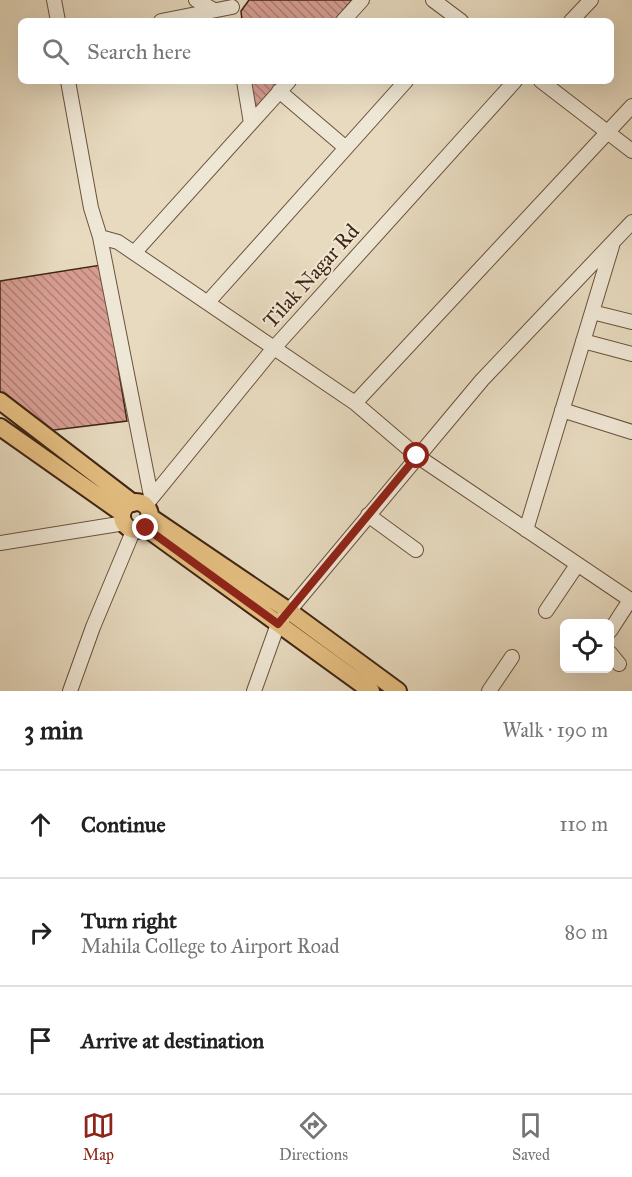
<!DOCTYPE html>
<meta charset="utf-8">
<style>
body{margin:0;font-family:"IM FELL Great Primer",serif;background:#f6f6f6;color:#222}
.controls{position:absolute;right:18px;bottom:18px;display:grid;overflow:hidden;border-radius:9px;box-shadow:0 6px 24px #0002}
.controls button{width:54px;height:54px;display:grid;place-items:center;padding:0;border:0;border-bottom:2px solid #e0e0e0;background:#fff;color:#222;font:30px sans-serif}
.stop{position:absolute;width:18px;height:18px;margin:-14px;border:4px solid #8f2418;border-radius:50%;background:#fff}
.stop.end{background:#8f2418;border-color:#fff;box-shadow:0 2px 6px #0008}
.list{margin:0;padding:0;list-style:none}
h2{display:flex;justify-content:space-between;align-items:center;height:78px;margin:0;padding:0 24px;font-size:26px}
h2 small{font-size:20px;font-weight:400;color:#767676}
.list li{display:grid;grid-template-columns:39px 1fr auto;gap:18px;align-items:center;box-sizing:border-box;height:108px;padding:0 24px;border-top:2px solid #e0e0e0}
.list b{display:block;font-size:22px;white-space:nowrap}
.list p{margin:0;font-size:20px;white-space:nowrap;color:#767676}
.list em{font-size:20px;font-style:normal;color:#767676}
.icon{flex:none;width:33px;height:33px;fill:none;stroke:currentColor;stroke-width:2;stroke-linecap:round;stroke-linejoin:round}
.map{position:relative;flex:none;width:632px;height:691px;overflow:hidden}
.search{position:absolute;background:#fff;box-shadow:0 6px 24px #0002;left:18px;right:18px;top:18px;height:66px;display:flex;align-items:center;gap:15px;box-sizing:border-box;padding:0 21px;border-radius:9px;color:#767676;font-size:22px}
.sheet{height:402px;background:#fff}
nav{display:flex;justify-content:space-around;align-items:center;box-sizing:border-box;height:84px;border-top:2px solid #e0e0e0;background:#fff;font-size:16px;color:#767676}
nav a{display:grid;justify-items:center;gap:3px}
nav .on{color:#8f2418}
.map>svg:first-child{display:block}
</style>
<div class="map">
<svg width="632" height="691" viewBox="0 0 632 691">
<defs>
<pattern id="building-back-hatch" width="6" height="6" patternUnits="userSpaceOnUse" patternTransform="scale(1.5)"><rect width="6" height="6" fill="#d79d92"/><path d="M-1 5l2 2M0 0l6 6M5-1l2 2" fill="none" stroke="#b08076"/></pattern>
</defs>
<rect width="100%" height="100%" fill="#e7dabf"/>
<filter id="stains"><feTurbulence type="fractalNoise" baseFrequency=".00333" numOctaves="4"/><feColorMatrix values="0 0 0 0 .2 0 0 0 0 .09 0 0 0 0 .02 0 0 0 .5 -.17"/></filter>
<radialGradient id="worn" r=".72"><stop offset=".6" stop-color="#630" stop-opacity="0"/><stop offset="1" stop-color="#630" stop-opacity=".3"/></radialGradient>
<path fill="url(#building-back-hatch)" stroke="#402413" stroke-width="1.5" d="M249,0H352L334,21H242L241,11Z
M250,81H281L254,112Z
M101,265L127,421L46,431L0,391V281Z"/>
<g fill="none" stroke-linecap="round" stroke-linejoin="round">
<g stroke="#6a523e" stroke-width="16">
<path id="minor" d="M54,0L58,21
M196,0L214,10
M433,0L461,21
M161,21L232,7
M343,21L362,0
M571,21L591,0
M68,81L91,208L100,237L151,496
M244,81L251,123
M541,81L632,151
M279,91L346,148
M100,237L118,242L355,403L417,456L632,601
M134,253L289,81
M208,302L406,81
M592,312L632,322
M583,341L632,354
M355,403L632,106
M562,410L632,432
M145,506L273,349L515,81
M368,515L416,550
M526,530L612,246
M0,543L125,523
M546,611L577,565
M610,631L630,600
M610,653L619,664
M70,691L93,627L134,529
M254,691L278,624L482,380L632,222
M489,691L512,657"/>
</g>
<g stroke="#402413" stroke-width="20">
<path id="major" d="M0,401L133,503
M0,427L122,513
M122 516a14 14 0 1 1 28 0a14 14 0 1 1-28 0Z
M149,516L289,611L398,691
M146,528L371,691"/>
</g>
<use href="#minor" stroke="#efe7d5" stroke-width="14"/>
<use href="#major" stroke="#e4bd80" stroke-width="16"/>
</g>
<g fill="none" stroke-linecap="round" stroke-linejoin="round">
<path stroke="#8f2418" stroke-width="8" d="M146,528L278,624L417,456"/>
</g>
<g text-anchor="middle" stroke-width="4.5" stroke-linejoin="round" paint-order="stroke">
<g font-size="21" fill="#402413" stroke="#efe7d5">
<text transform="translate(311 276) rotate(-48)" y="7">Tilak Nagar Rd</text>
</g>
</g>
<rect width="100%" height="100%" filter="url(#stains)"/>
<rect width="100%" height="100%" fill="url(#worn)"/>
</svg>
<div class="controls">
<button><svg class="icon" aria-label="locate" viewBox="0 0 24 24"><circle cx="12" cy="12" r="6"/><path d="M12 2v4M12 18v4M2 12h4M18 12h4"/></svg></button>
</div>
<div class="stop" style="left:417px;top:456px"></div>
<div class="stop end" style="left:146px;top:528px"></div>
<div class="search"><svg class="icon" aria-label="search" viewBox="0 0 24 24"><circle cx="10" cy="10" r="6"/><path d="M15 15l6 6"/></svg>Search here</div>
</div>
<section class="sheet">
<h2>3 min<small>Walk · 190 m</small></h2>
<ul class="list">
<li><svg class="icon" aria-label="ahead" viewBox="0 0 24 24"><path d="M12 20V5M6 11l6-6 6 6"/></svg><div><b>Continue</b></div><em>110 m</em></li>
<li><svg class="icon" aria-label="right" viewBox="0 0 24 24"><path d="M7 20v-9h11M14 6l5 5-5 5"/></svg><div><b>Turn right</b><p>Mahila College to Airport Road</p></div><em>80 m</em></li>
<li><svg class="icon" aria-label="arrive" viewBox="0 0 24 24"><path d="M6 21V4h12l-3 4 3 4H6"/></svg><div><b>Arrive at destination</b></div></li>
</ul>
</section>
<nav>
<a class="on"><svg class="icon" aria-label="map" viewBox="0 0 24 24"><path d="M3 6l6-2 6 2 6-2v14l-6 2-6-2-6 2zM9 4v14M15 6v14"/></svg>Map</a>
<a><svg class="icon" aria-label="directions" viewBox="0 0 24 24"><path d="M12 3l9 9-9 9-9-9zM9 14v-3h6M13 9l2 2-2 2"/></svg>Directions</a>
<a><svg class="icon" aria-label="saved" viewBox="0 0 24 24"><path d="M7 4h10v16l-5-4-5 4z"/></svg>Saved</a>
</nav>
